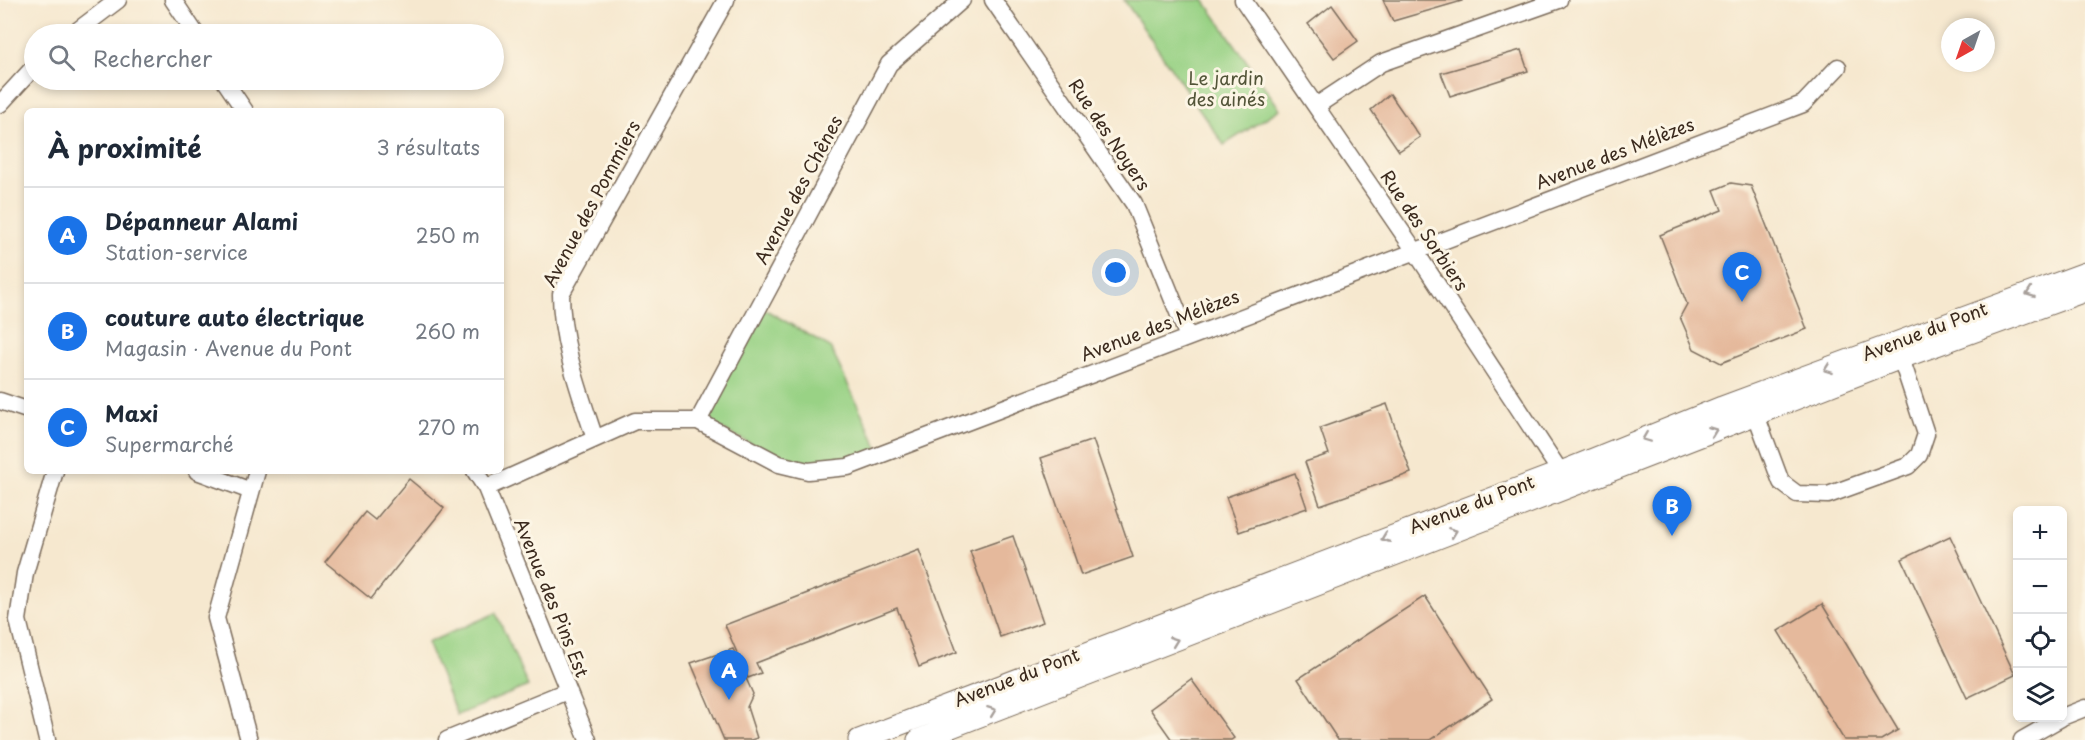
<!DOCTYPE html>
<html lang="fr">
<meta charset="utf-8">
<style>
body{margin:0;font-family:"Playpen Sans",sans-serif;background:#f2f2f3;color:#1f2937}
.controls{position:absolute;right:18px;bottom:18px;display:grid;overflow:hidden;border-radius:9px;box-shadow:0 3px 9px #0003}
.controls button{width:54px;height:54px;display:grid;place-items:center;padding:0;border:0;border-bottom:2px solid #e0e1e3;background:#fff;color:#1f2937;font:30px sans-serif}
.compass{position:absolute;left:1941px;top:18px;width:54px;height:54px;border-radius:50%;background:#fff;box-shadow:0 3px 9px #0003;rotate:220deg}
.you{position:absolute;left:1116px;top:273px;width:21px;height:21px;margin:-15px;border:4px solid #fff;border-radius:50%;background:#1a73e8;box-shadow:0 0 0 9px #1a73e833}
.badge{display:grid;place-items:center;width:39px;height:39px;border-radius:50%;background:#1a73e8;color:#fff;font-size:20px;font-weight:700}
.pin{position:absolute;translate:-50% -50px;filter:drop-shadow(0 2px 3px #0008)}
.pin::after{content:'';position:absolute;top:32px;width:21px;height:18px;background:inherit;clip-path:polygon(0 0,100% 0,50% 100%)}
.list{margin:0;padding:0;list-style:none}
h2{display:flex;justify-content:space-between;align-items:center;height:78px;margin:0;padding:0 24px;font-size:26px}
h2 small{font-size:20px;font-weight:400;color:#747a83}
.list li{display:grid;grid-template-columns:39px 1fr auto;gap:18px;align-items:center;box-sizing:border-box;height:96px;padding:0 24px;border-top:2px solid #e0e1e3}
.list b{display:block;font-size:22px;white-space:nowrap}
.list p{margin:0;font-size:20px;white-space:nowrap;color:#747a83}
.list em{font-size:20px;font-style:normal;color:#747a83}
.icon{flex:none;width:33px;height:33px;fill:none;stroke:currentColor;stroke-width:2;stroke-linecap:round;stroke-linejoin:round}
.map{position:relative;flex:none;width:2085px;height:740px;overflow:hidden}
.search{position:absolute;background:#fff;box-shadow:0 3px 9px #0003;left:24px;top:24px;width:480px;height:66px;display:flex;align-items:center;gap:15px;box-sizing:border-box;padding:0 21px;border-radius:33px;color:#747a83;font-size:22px}
.panel{position:absolute;background:#fff;box-shadow:0 3px 9px #0003;left:24px;top:108px;width:480px;height:366px;border-radius:9px}
.map>svg:first-child{display:block}
</style>
<div class="map">
<svg width="2085" height="740" viewBox="0 0 2085 740">
<rect width="100%" height="100%" fill="#fcf5e5"/>
<filter id="ink" filterUnits="userSpaceOnUse"><feTurbulence type="fractalNoise" baseFrequency=".0167" numOctaves="2"/><feDisplacementMap in="SourceGraphic" scale="12" xChannelSelector="R" yChannelSelector="G"/><feConvolveMatrix kernelMatrix="1 2 1 2 8 2 1 2 1" color-interpolation-filters="sRGB"/></filter>
<filter id="wash" filterUnits="userSpaceOnUse"><feTurbulence type="fractalNoise" baseFrequency=".008" numOctaves="4" result="noise"/><feDisplacementMap in="SourceGraphic" scale="24" xChannelSelector="R" yChannelSelector="G"/><feGaussianBlur stdDeviation="1.35" result="paint"/><feColorMatrix in="noise" values="0 0 0 0 0 0 0 0 0 0 0 0 0 0 0 0 0 1.4 0 .05"/><feComposite in="paint" operator="in"/></filter>
<g filter="url(#wash)">
<rect width="100%" height="100%" fill="#f6e8cf"/>
<path fill="#99d285" stroke="#6a7e52" stroke-width="1.5" d="M1124,0H1204L1280,109L1224,145Z
M759,306L830,347L880,452L808,471L702,420Z
M496,613L528,686L457,715L427,643Z"/>
<g id="blocks">
<path fill="#e5b99c" d="M1383,0H1462V1L1393,21Z
M1332,5L1358,41L1334,58L1308,24Z
M1521,50L1528,71L1450,96L1441,73Z
M1390,94L1420,137L1399,151L1371,110Z
M1731,183L1751,186L1807,329L1721,363L1694,349L1680,317L1687,304L1660,235L1722,210L1714,190Z
M1387,404L1411,473L1320,505L1305,462L1329,454L1320,428Z
M1093,440L1133,557L1081,575L1041,458Z
M1295,473L1307,508L1239,532L1226,497Z
M409,479L444,508L371,599L325,562L365,512L375,520Z
M1013,536L1043,622L1000,637L970,551Z
M1950,536L2015,675L1967,698L1902,559Z
M919,550L957,652L919,667L897,608L756,663L761,673L748,678L725,625Z
M1425,596L1492,699L1430,740H1338L1298,679Z
M1822,604L1898,730L1881,740H1844L1778,631Z
M733,649L753,694L747,707L757,738L751,740H724L691,663Z
M1191,679L1234,738L1231,740H1172L1150,709Z"/>
</g>
</g>
<g filter="url(#ink)">
<use href="#blocks" fill-opacity="0" stroke="#7c6c5c" stroke-width="1.5"/>
<g fill="none" stroke-linecap="round" stroke-linejoin="round">
<g stroke="#7c6c5c" stroke-width="19">
<path id="minor" d="M173,0L196,34
M993,0L1134,204L1188,337
M1243,0L1415,251L1567,482
M73,34L118,0
M224,80L245,111
M0,104L34,67
M1316,106L1381,63L1559,0
M0,401L27,410
M1756,415L1781,482L1797,494L1828,495L1908,466L1919,455L1926,434L1901,358
M698,421L889,64L962,0
M595,439C580,393 561,343 561,294L726,0
M197,471L251,491
M475,471L486,488L588,740
M486,488L635,421H698L779,464L808,471L848,467L1803,104L1838,67
M2062,717L2085,708
M47,740L18,620L25,573L55,471
M249,740L216,618L257,471
M447,740L567,691
M2022,740L2061,718"/>
</g>
<g stroke="#7c6c5c" stroke-width="23">
<path id="major" d="M859,740L1561,472L1722,407L2085,273
M918,740L1901,358L2085,291"/>
</g>
<use href="#minor" stroke="#fff" stroke-width="16"/>
<use href="#major" stroke="#fff" stroke-width="21"/>
</g>
<defs><path id="oneway-chevron" d="M-2-3.5L2.5 0L-2 3.5" fill="none" stroke-width="1.6" stroke-linecap="round" stroke-linejoin="round" transform="scale(1.5)"/></defs>
<g stroke="#a79f9a">
<use href="#oneway-chevron" transform="translate(2030 293) rotate(160)"/>
<use href="#oneway-chevron" transform="translate(1828 369) rotate(160)"/>
<use href="#oneway-chevron" transform="translate(1713 431) rotate(-21)"/>
<use href="#oneway-chevron" transform="translate(1646 438) rotate(158)"/>
<use href="#oneway-chevron" transform="translate(1453 532) rotate(-21)"/>
<use href="#oneway-chevron" transform="translate(1385 538) rotate(159)"/>
<use href="#oneway-chevron" transform="translate(1174 641) rotate(-21)"/>
<use href="#oneway-chevron" transform="translate(992 711) rotate(-21)"/>
</g>
</g>
<g text-anchor="middle" stroke-width="6" stroke-linejoin="round" paint-order="stroke">
<g font-size="18" fill="#525438" stroke="#fcf5e5">
<text x="1226" y="85">Le jardin<tspan x="1226" dy="21">des ainés</tspan></text>
</g>
<g font-size="18" fill="#3b2a1e" stroke="#fcf5e5">
<text transform="translate(1109 135) rotate(56)" y="6">Rue des Noyers</text>
<text transform="translate(1615 154) rotate(-21)" y="6">Avenue des Mélèzes</text>
<text transform="translate(799 190) rotate(-62)" y="6">Avenue des Chênes</text>
<text transform="translate(592 204) rotate(-62)" y="6">Avenue des Pommiers</text>
<text transform="translate(1424 231) rotate(56)" y="6">Rue des Sorbiers</text>
<text transform="translate(1160 326) rotate(-21)" y="6">Avenue des Mélèzes</text>
<text transform="translate(1925 332) rotate(-21)" y="6">Avenue du Pont</text>
<text transform="translate(1472 505) rotate(-21)" y="6">Avenue du Pont</text>
<text transform="translate(551 598) rotate(68)" y="6">Avenue des Pins Est</text>
<text transform="translate(1017 678) rotate(-21)" y="6">Avenue du Pont</text>
</g>
</g>
</svg>
<div class="controls">
<button>+</button>
<button>−</button>
<button><svg class="icon" aria-label="locate" viewBox="0 0 24 24"><circle cx="12" cy="12" r="6"/><path d="M12 2v4M12 18v4M2 12h4M18 12h4"/></svg></button>
<button><svg class="icon" aria-label="layers" viewBox="0 0 24 24"><path d="M12 4l9 5-9 5-9-5zM3 14l9 5 9-5"/></svg></button>
</div>
<svg class="compass" viewBox="-18 -18 36 36"><path d="M0-13l5 13h-10z" fill="#e53935"/><path d="M0 13l5-13h-10z" fill="#747a83"/></svg>
<div class="you"></div>
<div class="pin badge" style="left:729px;top:700px">A</div>
<div class="pin badge" style="left:1672px;top:536px">B</div>
<div class="pin badge" style="left:1742px;top:302px">C</div>
<div class="search"><svg class="icon" aria-label="search" viewBox="0 0 24 24"><circle cx="10" cy="10" r="6"/><path d="M15 15l6 6"/></svg>Rechercher</div>
<section class="panel">
<h2>À proximité<small>3 résultats</small></h2>
<ul class="list">
<li><span class="badge">A</span><div><b>Dépanneur Alami</b><p>Station-service</p></div><em>250 m</em></li>
<li><span class="badge">B</span><div><b>couture auto électrique</b><p>Magasin · Avenue du Pont</p></div><em>260 m</em></li>
<li><span class="badge">C</span><div><b>Maxi</b><p>Supermarché</p></div><em>270 m</em></li>
</ul>
</section>
</div>
